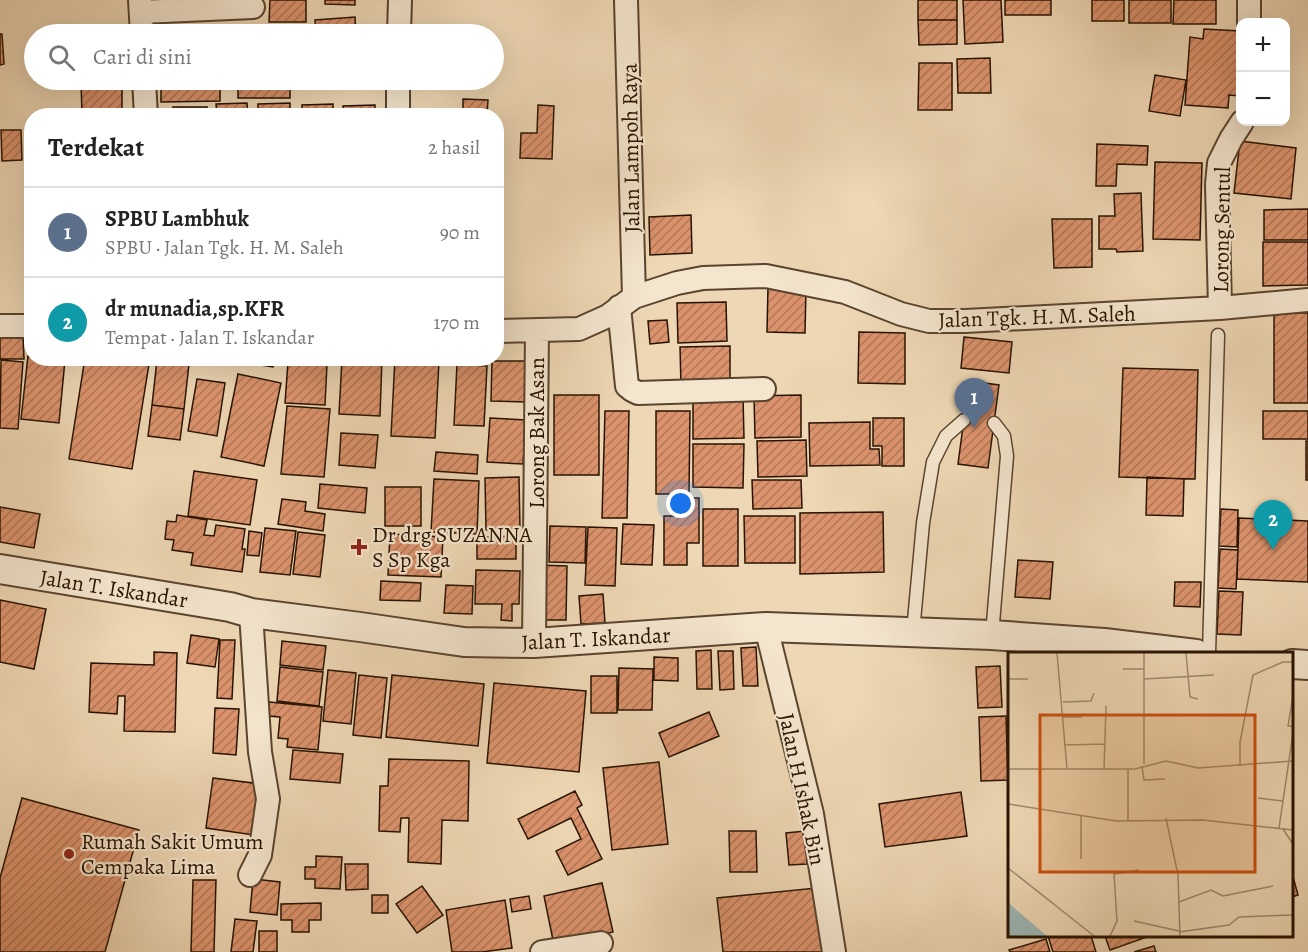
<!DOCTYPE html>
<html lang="id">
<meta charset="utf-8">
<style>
body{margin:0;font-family:Alegreya,serif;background:#f6f6f6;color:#222}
.controls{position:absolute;right:18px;top:18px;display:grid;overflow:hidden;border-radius:12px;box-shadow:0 6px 24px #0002}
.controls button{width:54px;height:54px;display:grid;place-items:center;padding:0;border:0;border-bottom:2px solid #e0e0e0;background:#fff;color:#222;font:30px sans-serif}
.you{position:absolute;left:681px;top:504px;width:21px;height:21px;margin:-15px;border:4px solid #fff;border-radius:50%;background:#1a73e8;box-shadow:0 0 0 9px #1a73e833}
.badge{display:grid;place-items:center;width:39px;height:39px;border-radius:50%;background:#d93025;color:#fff;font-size:20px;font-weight:700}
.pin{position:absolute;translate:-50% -50px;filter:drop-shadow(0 2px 3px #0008)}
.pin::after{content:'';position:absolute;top:32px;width:21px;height:18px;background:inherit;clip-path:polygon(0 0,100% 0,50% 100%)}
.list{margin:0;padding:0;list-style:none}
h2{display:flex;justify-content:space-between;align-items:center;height:78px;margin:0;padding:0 24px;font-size:26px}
h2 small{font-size:20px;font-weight:400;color:#767676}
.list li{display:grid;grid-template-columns:39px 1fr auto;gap:18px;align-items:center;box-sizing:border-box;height:90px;padding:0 24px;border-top:2px solid #e0e0e0}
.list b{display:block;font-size:22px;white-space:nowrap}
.list p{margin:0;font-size:20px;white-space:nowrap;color:#767676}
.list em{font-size:20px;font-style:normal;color:#767676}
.icon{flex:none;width:33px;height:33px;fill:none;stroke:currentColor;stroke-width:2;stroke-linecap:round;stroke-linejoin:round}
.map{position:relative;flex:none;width:1308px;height:952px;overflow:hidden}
.search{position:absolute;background:#fff;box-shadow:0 6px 24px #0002;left:24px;top:24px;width:480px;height:66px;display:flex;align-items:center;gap:15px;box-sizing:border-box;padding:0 21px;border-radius:33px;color:#767676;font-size:22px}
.panel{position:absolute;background:#fff;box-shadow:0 6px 24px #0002;left:24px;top:108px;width:480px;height:258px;border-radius:24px}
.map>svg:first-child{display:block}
</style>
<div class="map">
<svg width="1308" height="952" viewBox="0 0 1308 952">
<defs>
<pattern id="building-hatch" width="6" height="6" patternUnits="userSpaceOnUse" patternTransform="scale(1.5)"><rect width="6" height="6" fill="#dc936d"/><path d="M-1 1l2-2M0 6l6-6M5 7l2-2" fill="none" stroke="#b27757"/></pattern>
</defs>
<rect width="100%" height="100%" fill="#eed7b4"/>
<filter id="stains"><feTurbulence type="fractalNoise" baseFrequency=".00333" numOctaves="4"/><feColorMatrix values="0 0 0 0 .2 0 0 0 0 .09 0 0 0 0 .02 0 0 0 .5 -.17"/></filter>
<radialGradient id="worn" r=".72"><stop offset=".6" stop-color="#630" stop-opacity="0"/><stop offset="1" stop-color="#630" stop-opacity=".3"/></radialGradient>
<path fill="url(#building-hatch)" stroke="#281301" stroke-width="1.5" d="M270,0H306V22H269Z
M325,0H355V5L325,4Z
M918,0H957V20H918Z
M963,0H1001L1003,42L965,44Z
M1005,0H1051V15H1005Z
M1092,0H1124V21H1092Z
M1129,0H1171V23H1129Z
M1174,0H1216V24H1173Z
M355,17L356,34H316L315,20Z
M918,20H957V44L919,45Z
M1204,29L1240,31V96L1229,95L1228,108L1185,105L1190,37L1203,39Z
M161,32H219V34H161Z
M117,33V34H64Z
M0,34H2L4,64L0,65Z
M990,58L991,93H958L957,59Z
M919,63H952V110H918Z
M1155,75L1186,80L1180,116L1149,111Z
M81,80H122V116H82Z
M161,80H220V101L161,102Z
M238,80H290V98H238Z
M312,80H355V87L312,89Z
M463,99L488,100L487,116H463Z
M247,103L248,116H217L216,104Z
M290,103V116H258V104Z
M333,104V116H302V105Z
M375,105V116H344L343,106Z
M538,105L554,106L552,159L520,158L521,133H537Z
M173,107H207V116H173Z
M1,130H21L22,160L2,161Z
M1240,141L1296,148L1291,199L1234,193Z
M1097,144L1148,146L1147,165L1117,164L1116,186H1096Z
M1155,162L1202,163L1200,240L1153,239Z
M1141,193L1143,251L1117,252L1116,249H1099V216H1115L1114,194Z
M1308,209V240H1264V210Z
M691,215L692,253L650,255L649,217Z
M1052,219H1092V267L1054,268Z
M1263,242H1308V285L1263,286Z
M768,287L806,288L805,333L767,332Z
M726,302L727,341L678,343L677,303Z
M1274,313H1308V403H1274Z
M667,320L669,342L650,344L648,321Z
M859,332L905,333V384L858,383Z
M23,337L24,359H0V338Z
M964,337L1012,342L1009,373L961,368Z
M730,346V385L681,386L680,347Z
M28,356L32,357V358L65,360L59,423L21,419Z
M85,358H150L132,469L69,459Z
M230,358H274L273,367L230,360Z
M342,358H382L380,416L339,414Z
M395,358L439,361L435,438L391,436Z
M1,360L23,362L18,429L0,428Z
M157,360L189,364L184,409L152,405Z
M492,361H529V402L491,401Z
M288,362L327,364L325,405L285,403Z
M457,364L487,366L484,426L454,425Z
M1123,368L1198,370L1195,479L1119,477Z
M238,374L281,383L264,466L221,457Z
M197,379L225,383L217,436L188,431Z
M969,381L999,385L988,468L958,464Z
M554,395H599V475H554Z
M801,395V437L755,438L754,396Z
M693,397H743L744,438L693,439Z
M152,405L184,409L180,440L148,436Z
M287,406L330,409L324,477L281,474Z
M605,411H629L627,518H602Z
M656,411H690L689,494H656Z
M1263,411H1308V439H1263Z
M490,418L526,420L523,464L487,462Z
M873,418H904V466H882V446H873Z
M870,422V449H879L880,465L810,466L809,423Z
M341,433L378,435L375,468L339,465Z
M806,440L807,476L758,477L757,441Z
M1306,441H1308V480H1306Z
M693,444H744L743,488L693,487Z
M436,452L478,455L477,474L434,471Z
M194,471L257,480L250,525L188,516Z
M519,477L520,529L486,530L485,478Z
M1147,477L1184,479L1183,516L1146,515Z
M434,479L479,481L477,534L431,532Z
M752,480H801L802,508L753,509Z
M320,484L367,488L365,513L318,508Z
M385,487H421V526H385Z
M677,498H699V543H687V565H664V516H677Z
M282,499L306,502L305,511L325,514L323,531L278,524Z
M0,507L40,514L34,548L0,542Z
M703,509H738V566H703Z
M1221,509L1238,510L1237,547L1219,546Z
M883,512L884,572L800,574V513Z
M177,515L207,520L204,535L214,536L216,525L245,529L242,549H245L242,572L191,565L193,553L172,550L174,540L165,539L167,521L176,522Z
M744,516H795V563H745Z
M1239,518L1308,521V582L1237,579Z
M623,524L654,525L652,565L621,564Z
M550,526L586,527L585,563L549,562Z
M588,527L617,528L615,586L585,585Z
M265,528L296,531L290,575L260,572Z
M249,531L262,533L259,556L247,555Z
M298,532L325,535L320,577L293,574Z
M390,534L443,537L441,577L388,575Z
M516,536V559H477V537Z
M1220,549L1238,550L1236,589L1218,588Z
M1018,560L1053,562L1050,599L1015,597Z
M537,565L567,566L566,620H536Z
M476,570L520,571L519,604H512V621L501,620L502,604H475Z
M381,581L421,583L420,601L380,600Z
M1175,582H1201L1200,607L1174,606Z
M446,585L473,586L472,614L444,613Z
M1219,591L1243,592L1241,635L1217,634Z
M603,594L605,623L581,624L579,596Z
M0,600L46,609L34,669L0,662Z
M191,635L219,639L215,667L187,663Z
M220,640H235L232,699L217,698Z
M282,641L326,646L323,670L280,665Z
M756,647L758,686H743L741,648Z
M711,650L712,689H697L696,651Z
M718,651H733L734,689L720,690Z
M154,652L177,653L175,732L124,731L125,696H118L117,714L89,712L91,663L154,665Z
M654,657L678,658V681L654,680Z
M1000,666L1002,707L978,708L976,667Z
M280,667L323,672L319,706L277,701Z
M619,668L653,669L652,710H618Z
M328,670L356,673L351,724L323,721Z
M359,675L387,678L381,738L353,735Z
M392,675L484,684L478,746L386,737Z
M591,676H617V713H591Z
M494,683L586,691L579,772L487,763Z
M269,702L322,707L318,750L287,747L288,739L278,738L280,717L268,716Z
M215,708L239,709L236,755L213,753Z
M709,712L719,736L669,757L659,733Z
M1006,716L1008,780L981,781L979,717Z
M293,750L343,754L340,783L290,779Z
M389,759L469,761L468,821L442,820L441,864L408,862L409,818H401L400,832L379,831L380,786H388Z
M659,762L668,844L612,850L603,768Z
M213,778L261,784L254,835L206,828Z
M575,791L582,805L577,808L602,859L568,875L556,851L581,839L571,818L528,839L518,819Z
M961,792L967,836L885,847L879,804Z
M22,798L139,830L105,952H0V878Z
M729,831H756L757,872H730Z
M805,831L807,864L789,865L786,833Z
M316,856L342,857L340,889L315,888V879H305V867H316Z
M345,864H368V889L346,890Z
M1292,873L1298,895L1292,897Z
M253,879L280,882L277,915L250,912Z
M193,880H216L214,952H191Z
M602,883L613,932L554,945L544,896Z
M422,886L443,915L417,933L396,904Z
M816,888L822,952H723L717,898Z
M372,895H388V913H372Z
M529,896L531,909L512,912L510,899Z
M505,900L512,948L482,952H452L446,910Z
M321,903V920H309V932H292V920H281V904Z
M235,919L257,921L253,952H231Z
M259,931H277V952H259Z
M1048,936H1091L1096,952H1053Z
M1105,936H1146L1147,937L1110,950Z
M1046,939L1050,952H1010L1009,950Z
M1154,946L1156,952H1134Z"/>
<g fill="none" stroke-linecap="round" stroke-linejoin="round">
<g stroke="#5a442e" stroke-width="15">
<path id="service" d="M913,632L923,523L933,462L946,436L964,420
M992,635L1007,456L1004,436L994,423
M1209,654L1218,335"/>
</g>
<g stroke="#5a442e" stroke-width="26">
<path id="minor" d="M140,0L142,34
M626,0L634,297
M1249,0V22
M141,12L253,7
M399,34L400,0
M144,80L146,116
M398,116V80
M619,307L627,386L632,390L638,393L764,389
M1220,308L1217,184L1219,163L1231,139L1242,122
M0,326H32
M496,331L579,329L608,316L634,297L677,283L703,278L766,276L845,292L901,314L929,321H965L1220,308L1308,300
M766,627L812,814L834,952
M534,643L537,331
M250,875L260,855L268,799L260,752L251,613
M542,952L601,943"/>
</g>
<g stroke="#5a442e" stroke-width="32">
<path id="tertiary" d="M0,569L230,607L251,613L360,627L464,642L534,643L766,627L992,635L1104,643L1196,654
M1292,664L1308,665"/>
</g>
<use href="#service" stroke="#f4e5ce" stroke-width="12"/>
<use href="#minor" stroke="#f4e5ce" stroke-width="22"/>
<use href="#tertiary" stroke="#f4e5ce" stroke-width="28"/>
</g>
<g fill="#8f2418" stroke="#f4e5ce" stroke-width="2">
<path d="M356 538h6v6h6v6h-6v6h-6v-6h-6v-6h6z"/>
<circle cx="69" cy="854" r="6"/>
</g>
<g text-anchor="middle" stroke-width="4.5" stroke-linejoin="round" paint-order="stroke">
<g font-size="22" fill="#281301" stroke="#f4e5ce">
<text transform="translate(630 148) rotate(-91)" y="8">Jalan Lampoh Raya</text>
<text transform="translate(1221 230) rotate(-89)" y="8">Lorong Sentul</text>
<text transform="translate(1037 316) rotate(-2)" y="8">Jalan Tgk. H. M. Saleh</text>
<text transform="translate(536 433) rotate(-90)" y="8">Lorong Bak Asan</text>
<text transform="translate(114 588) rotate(9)" y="8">Jalan T. Iskandar</text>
<text transform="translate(596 638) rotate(-3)" y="8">Jalan T. Iskandar</text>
<text transform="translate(803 789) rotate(78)" y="8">Jalan H Ishak Bin</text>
</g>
<g font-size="22" fill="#281301" stroke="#f4e5ce" text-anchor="start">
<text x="372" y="542">Dr drg SUZANNA<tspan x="372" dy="25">S Sp Kga</tspan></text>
<text x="81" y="849">Rumah Sakit Umum<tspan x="81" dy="25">Cempaka Lima</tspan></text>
</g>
</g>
<g transform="translate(1008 652)">
<rect width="285" height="285" fill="#eed7b4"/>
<path d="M0,249L4,254L39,284H0Z" fill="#9cb7b6"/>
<path fill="none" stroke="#9f896c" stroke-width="1.5" d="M49,1L59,117M178,1L182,45L190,47M115,17H136M0,27H20M136,27L206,23M285,44L280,74H285M55,50L83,49L86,41M98,63H132M55,65H74M56,93L97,92M136,112V1M134,114L136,128L157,127M232,114V90L245,23L275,10H285M0,117H127L158,109L190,116L285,109M96,118L98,54M250,146L275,149M0,152L108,169L195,168L285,178M158,166L170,223L172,284M120,169V118M271,176L285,81M275,177L285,192M73,207V164M0,216L86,284M171,250L203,238L215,244L265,234M126,269L171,279M171,280L221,273L231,265L285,263M102,284L109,269L106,222L131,218"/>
<path fill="#cb4e0a" fill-opacity="0.15" stroke="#cb4e0a" stroke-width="3" d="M32,63H247V220H32Z"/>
<rect width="285" height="285" fill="none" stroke="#281301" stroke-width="3"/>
</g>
<rect width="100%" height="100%" filter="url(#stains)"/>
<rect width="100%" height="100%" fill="url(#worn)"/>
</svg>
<div class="controls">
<button>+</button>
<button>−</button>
</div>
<div class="you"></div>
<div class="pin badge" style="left:974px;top:428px;background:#5c6f8a">1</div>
<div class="pin badge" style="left:1273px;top:550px;background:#0f9aa8">2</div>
<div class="search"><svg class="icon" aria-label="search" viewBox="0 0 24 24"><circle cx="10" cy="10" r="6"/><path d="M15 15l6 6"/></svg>Cari di sini</div>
<section class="panel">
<h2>Terdekat<small>2 hasil</small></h2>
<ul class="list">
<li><span class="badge" style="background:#5c6f8a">1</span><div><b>SPBU Lambhuk</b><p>SPBU · Jalan Tgk. H. M. Saleh</p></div><em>90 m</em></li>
<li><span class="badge" style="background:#0f9aa8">2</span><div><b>dr munadia,sp.KFR</b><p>Tempat · Jalan T. Iskandar</p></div><em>170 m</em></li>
</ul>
</section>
</div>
